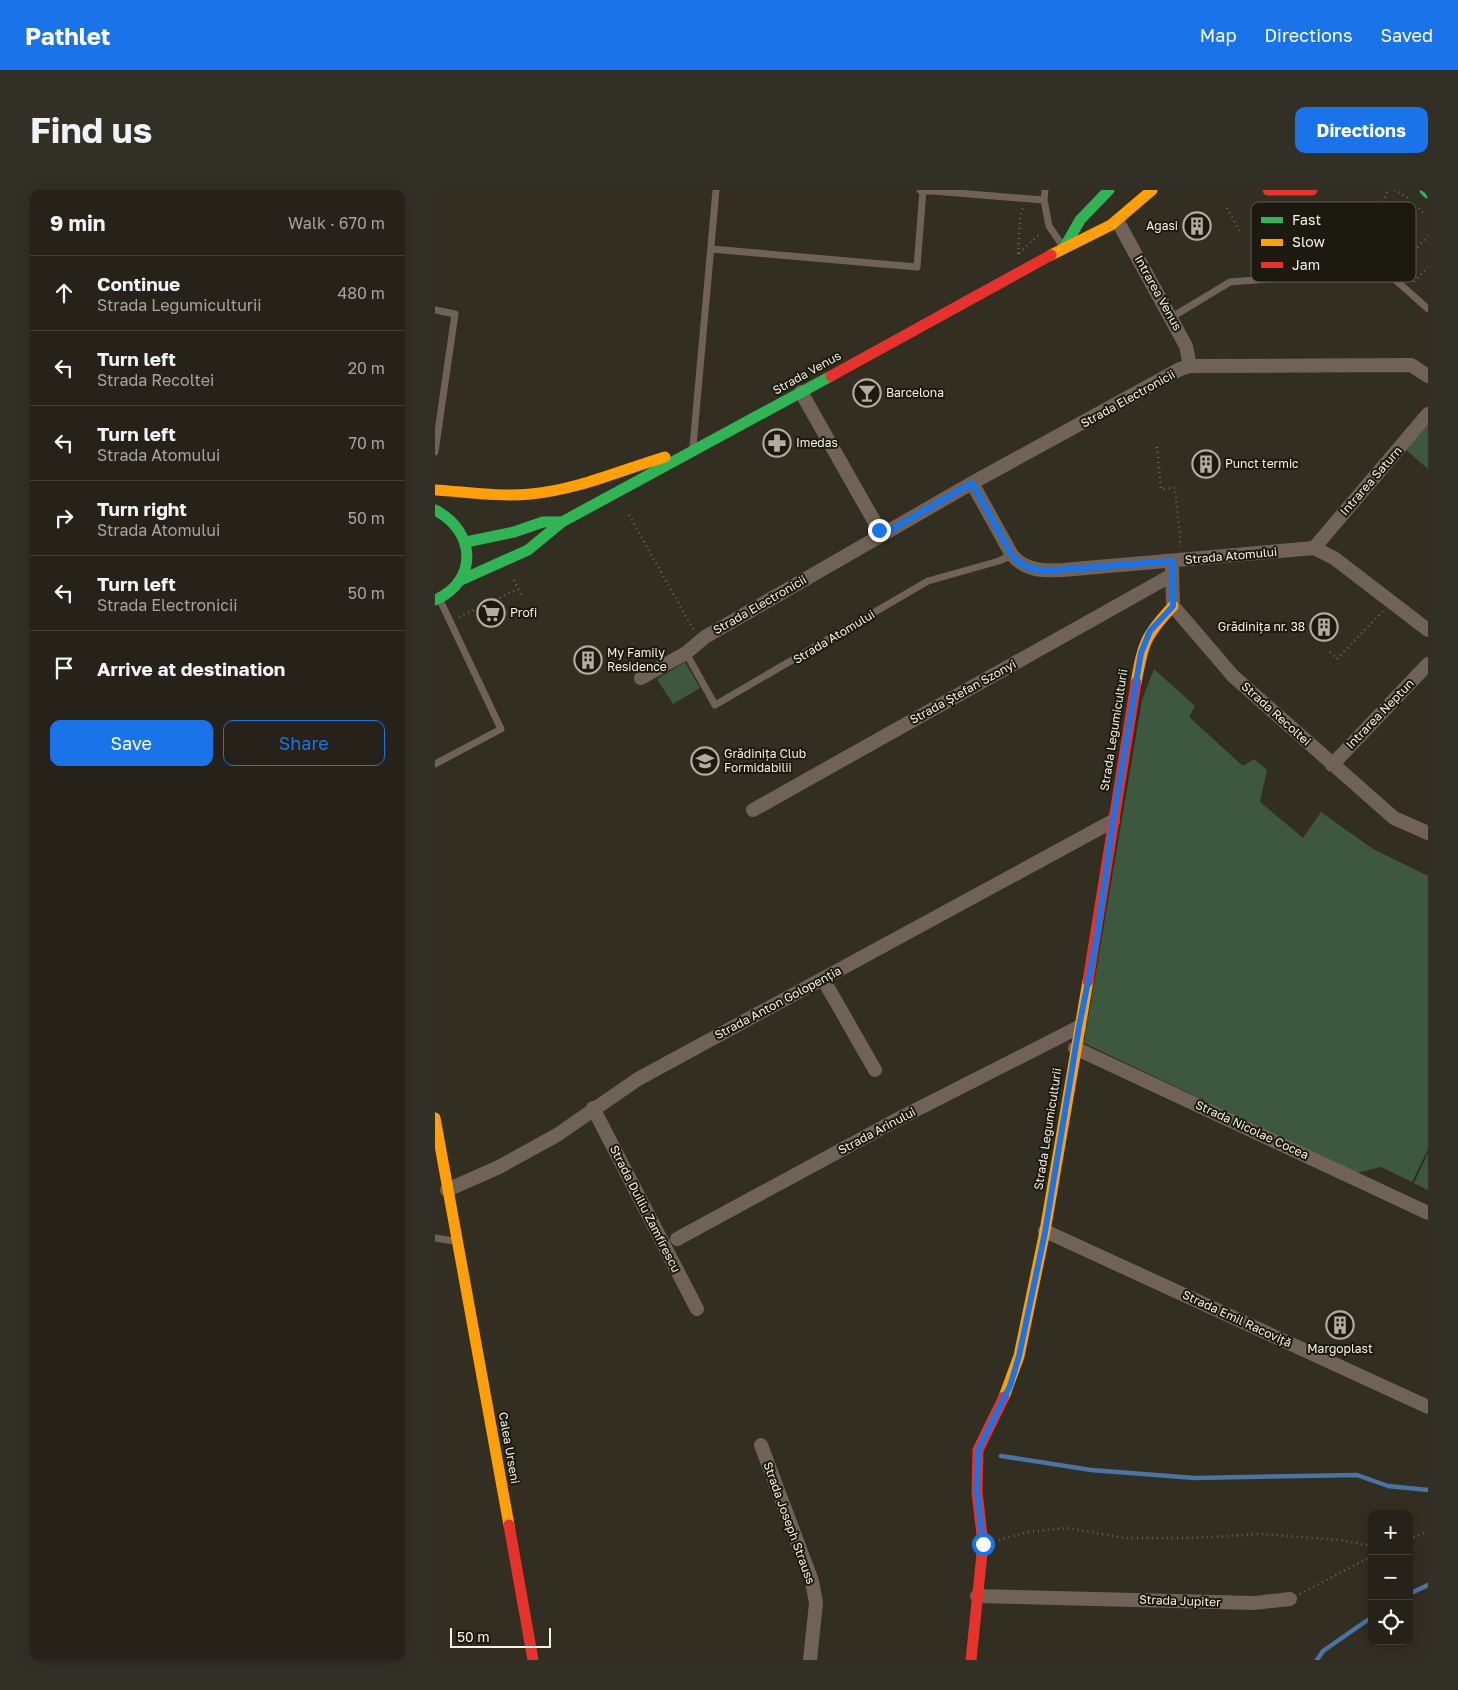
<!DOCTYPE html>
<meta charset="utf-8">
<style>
body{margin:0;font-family:"Golos Text",sans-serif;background:#322f27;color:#f1f3f6}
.controls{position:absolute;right:15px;bottom:15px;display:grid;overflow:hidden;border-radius:10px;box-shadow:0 2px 12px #0003}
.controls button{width:45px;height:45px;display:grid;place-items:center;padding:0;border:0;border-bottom:1px solid #423f39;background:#26221a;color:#f1f3f6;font:25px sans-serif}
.scale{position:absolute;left:15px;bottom:12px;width:101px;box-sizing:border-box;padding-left:5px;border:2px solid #f5f1e4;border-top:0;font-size:14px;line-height:18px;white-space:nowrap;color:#f5f1e4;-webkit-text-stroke:4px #1c1910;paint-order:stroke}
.stop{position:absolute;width:15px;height:15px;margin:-11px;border:4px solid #1a73e8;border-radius:50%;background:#fff}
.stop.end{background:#1a73e8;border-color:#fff;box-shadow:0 1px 5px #0008}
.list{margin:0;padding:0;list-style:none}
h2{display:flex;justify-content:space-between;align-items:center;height:65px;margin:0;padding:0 20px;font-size:21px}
h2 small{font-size:16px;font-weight:400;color:#a4a4a2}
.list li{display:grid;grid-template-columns:32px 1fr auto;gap:15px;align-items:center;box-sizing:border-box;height:75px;padding:0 20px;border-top:1px solid #423f39}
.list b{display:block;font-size:19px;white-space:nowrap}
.list p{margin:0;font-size:16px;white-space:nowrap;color:#a4a4a2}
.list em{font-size:16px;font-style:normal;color:#a4a4a2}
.actions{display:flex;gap:10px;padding:15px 20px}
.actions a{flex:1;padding:11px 0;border:1px solid #1a73e8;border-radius:10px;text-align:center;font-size:18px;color:#1a73e8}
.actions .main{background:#1a73e8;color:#fff}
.icon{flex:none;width:28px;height:28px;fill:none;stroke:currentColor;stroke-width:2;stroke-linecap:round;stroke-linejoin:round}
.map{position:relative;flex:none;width:993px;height:1470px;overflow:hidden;border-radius:10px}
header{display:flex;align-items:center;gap:30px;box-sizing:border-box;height:70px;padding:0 25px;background:#1a73e8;color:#fff}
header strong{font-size:24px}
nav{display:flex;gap:28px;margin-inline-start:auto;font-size:18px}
.intro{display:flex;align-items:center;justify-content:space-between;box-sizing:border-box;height:120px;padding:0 30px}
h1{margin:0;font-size:35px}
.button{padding:12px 22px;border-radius:10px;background:#1a73e8;color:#fff;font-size:18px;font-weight:700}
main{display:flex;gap:30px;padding:0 30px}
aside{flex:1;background:#26221a;border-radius:10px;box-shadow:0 2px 12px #0003}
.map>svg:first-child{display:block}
</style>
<header>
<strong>Pathlet</strong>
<nav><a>Map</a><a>Directions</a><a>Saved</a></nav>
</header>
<div class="intro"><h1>Find us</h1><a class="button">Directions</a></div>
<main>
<aside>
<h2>9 min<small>Walk · 670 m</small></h2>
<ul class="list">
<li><svg class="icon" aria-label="ahead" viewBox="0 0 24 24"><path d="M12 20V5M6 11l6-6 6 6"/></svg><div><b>Continue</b><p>Strada Legumiculturii</p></div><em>480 m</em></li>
<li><svg class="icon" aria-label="left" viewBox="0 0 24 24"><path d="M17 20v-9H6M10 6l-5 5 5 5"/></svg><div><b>Turn left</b><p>Strada Recoltei</p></div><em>20 m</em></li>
<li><svg class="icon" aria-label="left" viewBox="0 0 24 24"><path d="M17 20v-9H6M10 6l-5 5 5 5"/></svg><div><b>Turn left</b><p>Strada Atomului</p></div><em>70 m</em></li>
<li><svg class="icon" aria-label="right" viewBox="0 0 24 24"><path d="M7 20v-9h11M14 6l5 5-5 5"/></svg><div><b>Turn right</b><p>Strada Atomului</p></div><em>50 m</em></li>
<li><svg class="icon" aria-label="left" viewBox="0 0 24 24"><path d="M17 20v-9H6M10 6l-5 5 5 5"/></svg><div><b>Turn left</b><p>Strada Electronicii</p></div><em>50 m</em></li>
<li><svg class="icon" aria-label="arrive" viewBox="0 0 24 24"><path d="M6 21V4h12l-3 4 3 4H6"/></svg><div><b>Arrive at destination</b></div></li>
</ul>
<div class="actions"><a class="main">Save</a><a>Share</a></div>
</aside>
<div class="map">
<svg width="993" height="1470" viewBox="0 0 993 1470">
<rect width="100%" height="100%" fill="#322e22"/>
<path fill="#3d583f" d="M993,235V279L971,260Z
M250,472L265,498L238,514L222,489Z
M719,479L760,516L754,527L808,576L819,569L832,580L825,612L868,648L886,622L938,659L993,686V959L977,992L946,977L921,983L649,853L707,510Z
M993,963V1000L979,993Z"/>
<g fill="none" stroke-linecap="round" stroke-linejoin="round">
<path stroke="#4b74a2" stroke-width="4.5" d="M566,1266L656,1280L760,1288L922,1285L953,1296L993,1300
M974,1404L993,1395
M882,1470L888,1461L937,1427"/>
<path stroke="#6e645c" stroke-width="2.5" stroke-dasharray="1 4" stroke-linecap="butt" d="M959,0L975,9
M792,18L806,44
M984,18L990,25
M944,32L952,0
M979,61L993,46
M584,63L606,43
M583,64L585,27L588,18
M979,92L993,77
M722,257L726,299L740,298L746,357
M194,325L258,439
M79,390L86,405
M24,427L83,399
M895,462L902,469L948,421
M974,1349L993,1342
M564,1350L593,1342L632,1338L690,1348H755L827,1344L905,1350L937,1356
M865,1404L937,1366"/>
<path stroke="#706258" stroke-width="7" d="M485,0L609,10L614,36L627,55
M609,10L610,0
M276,59L482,77L488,0
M0,120L20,124L0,262
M737,127L795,92L912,83L956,86L993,119
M258,256L281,0
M251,463L280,515L493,391L564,371L577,365
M0,574L66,539L5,410
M0,1048L19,1051"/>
<path stroke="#706258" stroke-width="14" d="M683,32L751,156L755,176
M366,202L447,345
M537,293L577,365C591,381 608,381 628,380L879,358L899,368L993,440
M879,358L993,224
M737,378L738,416L798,486L959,628L993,643
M206,488L251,463L270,447L537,293L745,179L755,176L976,175L993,186
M897,575L993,474
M318,620L737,385
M388,789L440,880
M640,858L993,1023
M158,918L262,1119
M12,1000L64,977L122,945L203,889L678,631
M610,1041L993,1217
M242,1049L467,927L644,837
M326,1255L377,1391L381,1413L375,1470
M542,1406L819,1413L855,1409"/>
<path stroke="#30b455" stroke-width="11" d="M990,0L993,3
M629,58L645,30L674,0
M0,320C41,341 44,391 0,410
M31,352L79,342L108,332H127L396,186
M26,390L93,360L127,332"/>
<path stroke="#ff9f0a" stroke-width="11" d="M616,65L676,35L717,0
M0,300C32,302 64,307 96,304C142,300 186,280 230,267
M701,493C708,453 710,446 738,416
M0,928L74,1335
M569,1207L584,1166L610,1041L653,791"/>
<path stroke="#e5322d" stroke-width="11" d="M833,0H877
M396,186L616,65
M653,791L701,493
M74,1335L98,1470
M536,1470L548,1354L542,1302L543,1260L569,1207"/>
</g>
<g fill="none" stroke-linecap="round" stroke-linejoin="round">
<path stroke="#1a73e8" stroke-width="6" d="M444,340L447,345L537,293L577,365L583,372L595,378L610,381L737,371L738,416L715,441L706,463L678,631L662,746L644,837L610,1042L584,1166L575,1196L543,1260L542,1302L548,1354"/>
</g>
<defs>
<g id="building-ring" transform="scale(1.4375)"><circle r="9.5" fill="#1c1910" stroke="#b1ada0" stroke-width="1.5"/><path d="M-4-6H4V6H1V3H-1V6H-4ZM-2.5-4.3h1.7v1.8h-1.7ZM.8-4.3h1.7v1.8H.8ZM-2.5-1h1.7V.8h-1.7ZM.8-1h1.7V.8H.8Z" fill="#b1ada0"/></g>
<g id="bar-ring" transform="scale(1.4375)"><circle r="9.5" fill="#1c1910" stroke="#b1ada0" stroke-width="1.5"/><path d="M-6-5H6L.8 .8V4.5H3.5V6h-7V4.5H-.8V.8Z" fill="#b1ada0"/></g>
<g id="pharmacy-ring" transform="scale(1.4375)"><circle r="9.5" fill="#1c1910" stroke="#b1ada0" stroke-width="1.5"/><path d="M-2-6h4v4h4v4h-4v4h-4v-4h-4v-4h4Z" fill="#b1ada0"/></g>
<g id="supermarket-ring" transform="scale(1.4375)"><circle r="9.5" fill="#1c1910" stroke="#b1ada0" stroke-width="1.5"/><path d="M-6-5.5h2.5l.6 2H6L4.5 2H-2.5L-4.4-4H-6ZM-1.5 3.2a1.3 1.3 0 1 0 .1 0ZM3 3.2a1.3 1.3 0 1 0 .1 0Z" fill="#b1ada0"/></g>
<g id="school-ring" transform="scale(1.4375)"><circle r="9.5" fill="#1c1910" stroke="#b1ada0" stroke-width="1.5"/><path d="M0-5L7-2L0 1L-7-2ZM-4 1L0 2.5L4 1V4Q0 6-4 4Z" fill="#b1ada0"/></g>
</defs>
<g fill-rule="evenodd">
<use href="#building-ring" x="762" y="36"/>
<use href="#bar-ring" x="432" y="203"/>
<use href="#pharmacy-ring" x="342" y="253"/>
<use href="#building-ring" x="771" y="274"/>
<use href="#supermarket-ring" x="56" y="423"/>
<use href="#building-ring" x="889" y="437"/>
<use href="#building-ring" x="153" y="470"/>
<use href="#school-ring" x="270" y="571"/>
<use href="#building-ring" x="905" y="1135"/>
</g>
<g text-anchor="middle" stroke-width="4" stroke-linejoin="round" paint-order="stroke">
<g font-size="12" fill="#f5f1e4" stroke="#1c1910" text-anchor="start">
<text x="743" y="40" text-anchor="end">Agasi</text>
<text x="451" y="207">Barcelona</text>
<text x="361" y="257">Imedas</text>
<text x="790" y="278">Punct termic</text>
<text x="75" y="427">Profi</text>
<text x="870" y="441" text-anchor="end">Grădinița nr. 38</text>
<text x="172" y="467">My Family<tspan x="172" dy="14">Residence</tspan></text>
<text x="289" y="568">Grădinița Club<tspan x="289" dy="14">Formidabilii</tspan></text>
<text x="905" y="1163" text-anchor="middle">Margoplast</text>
</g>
<g font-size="12" fill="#f5f1e4" stroke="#1c1910">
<text transform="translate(723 103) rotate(61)" y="4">Intrarea Venus</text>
<text transform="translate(372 183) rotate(-29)" y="4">Strada Venus</text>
<text transform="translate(693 209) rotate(-29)" y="4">Strada Electronicii</text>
<text transform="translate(936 291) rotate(-49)" y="4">Intrarea Saturn</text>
<text transform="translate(796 366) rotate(-5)" y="4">Strada Atomului</text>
<text transform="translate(325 415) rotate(-30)" y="4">Strada Electronicii</text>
<text transform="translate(399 447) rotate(-31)" y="4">Strada Atomului</text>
<text transform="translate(528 502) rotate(-29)" y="4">Strada Ștefan Szonyi</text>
<text transform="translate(841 524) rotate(42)" y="4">Strada Recoltei</text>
<text transform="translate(945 524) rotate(-46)" y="4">Intrarea Neptun</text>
<text transform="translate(679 540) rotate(-81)" y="4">Strada Legumiculturii</text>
<text transform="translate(343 813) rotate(-28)" y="4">Strada Anton Golopenția</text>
<text transform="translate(613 939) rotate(-81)" y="4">Strada Legumiculturii</text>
<text transform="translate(817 940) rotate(25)" y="4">Strada Nicolae Cocea</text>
<text transform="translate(442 941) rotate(-28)" y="4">Strada Arinului</text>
<text transform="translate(210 1019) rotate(63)" y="4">Strada Duiliu Zamfirescu</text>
<text transform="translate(802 1129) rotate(25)" y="4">Strada Emil Racoviță</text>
<text transform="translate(74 1258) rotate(80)" y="4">Calea Urseni</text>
<text transform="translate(354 1333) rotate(70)" y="4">Strada Joseph Strauss</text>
<text transform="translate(745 1411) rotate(2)" y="4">Strada Jupiter</text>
</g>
</g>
<rect x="816" y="12" width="165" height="80" rx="8" fill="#1c1910" stroke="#5d5a50" stroke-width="1"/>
<rect x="826" y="27" width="22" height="6" fill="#30b455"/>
<rect x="826" y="49" width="22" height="7" fill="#ff9f0a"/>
<rect x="826" y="72" width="22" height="6" fill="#e5322d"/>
<g font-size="14" fill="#f5f1e4">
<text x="857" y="35">Fast</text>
<text x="857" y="57">Slow</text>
<text x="857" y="80">Jam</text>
</g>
</svg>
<div class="controls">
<button>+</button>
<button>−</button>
<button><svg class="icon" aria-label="locate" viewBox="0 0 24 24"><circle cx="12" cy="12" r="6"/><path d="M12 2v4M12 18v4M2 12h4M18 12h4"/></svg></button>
</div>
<div class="scale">50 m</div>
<div class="stop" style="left:548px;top:1354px"></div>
<div class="stop end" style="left:444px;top:340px"></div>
</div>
</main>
